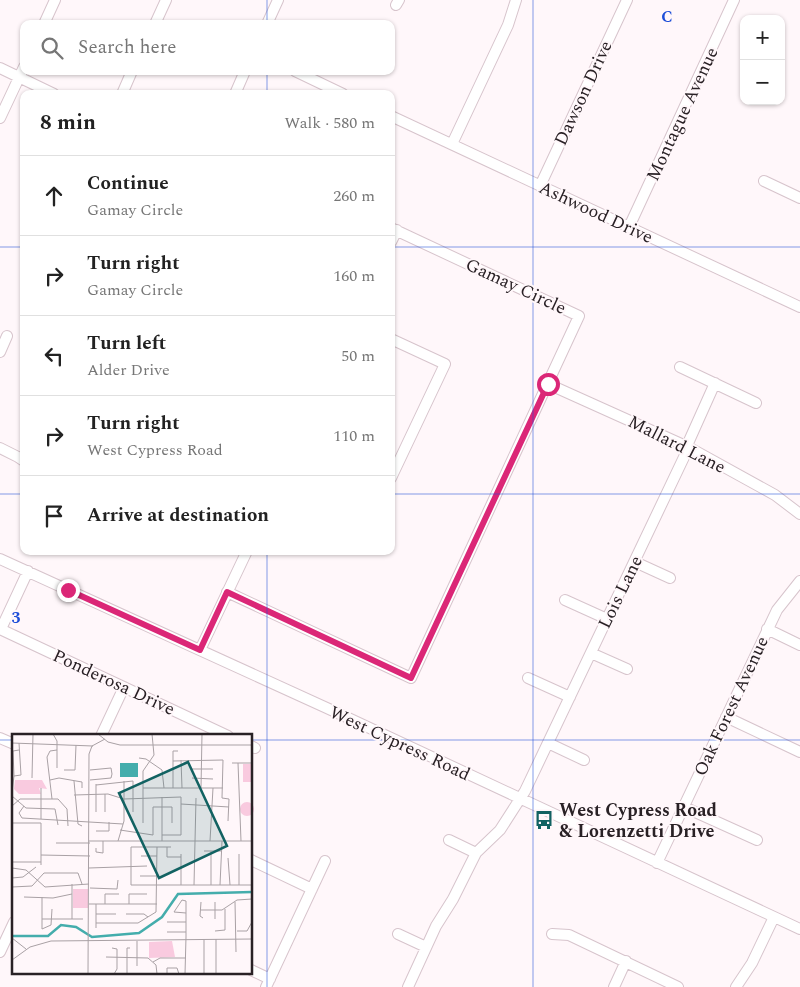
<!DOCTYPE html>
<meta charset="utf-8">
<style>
body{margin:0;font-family:Spectral,serif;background:#f6f6f6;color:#222}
.controls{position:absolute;right:15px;top:15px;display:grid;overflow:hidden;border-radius:10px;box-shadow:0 1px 4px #0004}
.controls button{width:45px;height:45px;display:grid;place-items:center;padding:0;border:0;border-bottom:1px solid #e0e0e0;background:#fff;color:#222;font:25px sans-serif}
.stop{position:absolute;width:15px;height:15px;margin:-11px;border:4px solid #db2777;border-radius:50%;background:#fff}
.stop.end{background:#db2777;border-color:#fff;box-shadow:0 1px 5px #0008}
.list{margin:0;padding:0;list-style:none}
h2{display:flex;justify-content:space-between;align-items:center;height:65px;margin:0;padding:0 20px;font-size:21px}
h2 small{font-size:16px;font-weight:400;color:#767676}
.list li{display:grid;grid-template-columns:32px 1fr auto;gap:15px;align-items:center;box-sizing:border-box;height:80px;padding:0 20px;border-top:1px solid #e0e0e0}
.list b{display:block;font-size:19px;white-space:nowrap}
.list p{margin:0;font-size:16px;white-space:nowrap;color:#767676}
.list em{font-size:16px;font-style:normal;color:#767676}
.icon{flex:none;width:28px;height:28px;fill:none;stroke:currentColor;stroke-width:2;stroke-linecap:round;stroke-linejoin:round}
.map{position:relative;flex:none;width:800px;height:987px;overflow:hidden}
.search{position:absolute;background:#fff;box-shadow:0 1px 4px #0004;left:20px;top:20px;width:375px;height:55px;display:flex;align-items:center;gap:12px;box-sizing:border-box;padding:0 18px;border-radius:10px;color:#767676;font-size:19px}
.panel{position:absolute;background:#fff;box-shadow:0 1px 4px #0004;left:20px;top:90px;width:375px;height:465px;border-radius:10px}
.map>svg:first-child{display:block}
</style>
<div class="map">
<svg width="800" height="987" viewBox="0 0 800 987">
<rect width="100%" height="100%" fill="#fff7fa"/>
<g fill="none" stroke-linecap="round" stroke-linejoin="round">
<g stroke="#d7c4cc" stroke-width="12">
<path id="minor" d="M396,5L399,0
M44,24L55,0
M155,24L166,0
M267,24L278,0
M0,68L54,94
M295,71L343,94
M122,94L132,71
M235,94L245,71
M391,116L800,307
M0,118L24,67
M452,144L508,25L516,0
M764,181L800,198
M540,186L627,0
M629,227L734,0
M391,242L397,230
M391,339L445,364L391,478
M0,352L7,336
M680,367L756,403
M548,384L688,447L775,495L800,514
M0,448L18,457L24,461
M0,559L329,709L800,929
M635,562L670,578
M227,592L411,678L579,316L391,228
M565,600L607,619
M0,629L228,736
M1,629L28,571
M767,629L800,645
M200,650L247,551
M591,653L627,669
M528,678L570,697
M726,717L800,752
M101,736L124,687
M0,738L14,744
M548,743L584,760
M251,746L255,748
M684,807L757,840
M449,840L476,853
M251,860L312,889
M657,863L777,610L800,581
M398,934L426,947
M552,934L569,935L678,987
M0,952L14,922
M251,970L270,979
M266,987L325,861
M408,987L436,926L453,899L476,853L500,830L525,791L685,455L689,441L715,383
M614,987L626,961
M736,987L752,963L774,917"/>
</g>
<use href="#minor" stroke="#fff" stroke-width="10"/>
</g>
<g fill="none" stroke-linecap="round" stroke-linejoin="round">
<path stroke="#db2777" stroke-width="6" d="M68,590L200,650L227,592L411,678L548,384"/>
</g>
<path fill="none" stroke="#1d4ed8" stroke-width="1" stroke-opacity="0.55" d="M267,0V24M533,0V987M267,71V94M0,247H24M391,247H800M0,494H24M391,494H800M267,551V987M0,740H14M251,740H800"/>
<defs>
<g id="bus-bare" transform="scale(1.5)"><path d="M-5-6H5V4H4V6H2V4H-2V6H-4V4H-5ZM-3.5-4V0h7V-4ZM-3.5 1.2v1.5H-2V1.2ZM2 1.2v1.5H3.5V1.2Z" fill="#126262" stroke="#fff7fa" stroke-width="2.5" paint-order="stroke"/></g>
</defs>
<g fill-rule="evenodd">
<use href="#bus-bare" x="544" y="820"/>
</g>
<g text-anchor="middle" stroke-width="4" stroke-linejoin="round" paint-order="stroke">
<g font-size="18" fill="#292125" stroke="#fff7fa">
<text transform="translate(583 93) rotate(-65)" y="6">Dawson Drive</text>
<text transform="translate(682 114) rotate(-65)" y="6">Montague Avenue</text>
<text transform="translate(596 212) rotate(25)" y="6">Ashwood Drive</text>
<text transform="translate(516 286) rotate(25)" y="6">Gamay Circle</text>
<text transform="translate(677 444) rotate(27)" y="6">Mallard Lane</text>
<text transform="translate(620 592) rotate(-64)" y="6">Lois Lane</text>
<text transform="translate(114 682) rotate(25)" y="6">Ponderosa Drive</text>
<text transform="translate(731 706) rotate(-65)" y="6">Oak Forest Avenue</text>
<text transform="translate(400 743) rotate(25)" y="6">West Cypress Road</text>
</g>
<g font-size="18" font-weight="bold" fill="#292125" stroke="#fff7fa" text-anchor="start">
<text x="559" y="816">West Cypress Road<tspan x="559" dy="21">&amp; Lorenzetti Drive</tspan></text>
</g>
</g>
<g transform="translate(12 734)">
<rect width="240" height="240" fill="#fff7fa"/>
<path d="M231,30H240V48H231ZM3,46H30L35,55L27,54L29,60H7L2,55ZM228 75a7 7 0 1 1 14 0a7 7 0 1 1-14 0ZM61,155H76V174H61ZM160,207L163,223L137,224V208Z" fill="#f9cadf"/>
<path d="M108,29H126V43H108Z" fill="#44adac"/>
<path fill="none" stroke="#44adac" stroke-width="2.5" d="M0,202H36L49,191L64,193L80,203L127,199L150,183L166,160L240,158"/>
<path fill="none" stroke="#a9a1a5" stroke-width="1" d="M41,0L45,7V34M86,0L96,8L108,11H240M0,9L81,12M7,16L1,17L2,42L9,41L7,9M127,24L134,25L150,36M169,26L170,54M161,27L211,26L210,64L217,65L216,87M220,29H240M226,29L229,107M180,35H201M52,36H63L64,11M150,36L152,54M20,44L21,0M180,44L201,45M38,46L47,44L70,48V54M78,46L99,44L100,40L99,34L78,36M62,47L66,90L70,92M84,51L121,47V78M29,54V85M131,54H211M161,54V17H166M189,54L190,0M0,58L2,42M62,61L96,60L112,65L169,63V101H150M0,62L14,74L43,75L46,91M40,65L35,23L38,17L45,16M169,70L217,73M0,72L8,65H46L55,75L56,92M12,72L7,79L10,84L111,90M84,78V50M93,78V60M0,89H29V131M131,89V37L142,21L140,0M108,96L141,101V73H160V89M84,97H97V88M77,107H240M106,107L112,87V47M150,107V63M198,107L201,54M44,109H78M155,113V123H169M159,113H119V151H240M84,114V118L91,119V107M192,117H209M29,121L78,122M129,122H145M216,124L218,151M0,128H29M0,134L14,136L33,153L77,150M77,134L135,132M128,142H145M0,144L11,143L24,133M60,150V185M169,151V120M182,151L184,64M199,151V117M208,151L210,107M227,151V120M0,153L20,152L32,139H66L70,150M78,154L105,155L106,146M12,163L41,164L60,160M30,163V195L39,191L40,175M189,168L188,182L191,184M223,168L224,218M77,170H145M84,170V194M93,170V160H107M117,170V160H135M189,176H210L225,166L240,165M174,179L162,178L170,166L174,167V203L173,240H180M84,180H104M114,180H132L136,183M30,185H71M203,185V168M155,188H174M84,189H126L144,178L145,113M203,197L213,196V175M225,197H235L240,188M155,198H174M0,204L14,215M192,205V240M204,205V240M125,207V232M100,214L105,215V235L102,240M94,223L136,224L144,231L145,240M0,226L18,213L39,207L240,205M141,228L148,224H174M76,240L77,20L80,12L93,5M115,240V214H118M155,240V234H165L167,240"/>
<path fill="#126262" fill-opacity="0.15" stroke="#126262" stroke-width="2.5" d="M176,28L215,112L147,144L107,59Z"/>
<rect width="240" height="240" fill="none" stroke="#292125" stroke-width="2.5"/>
</g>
<g font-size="16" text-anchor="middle" font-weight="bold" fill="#1d4ed8" stroke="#fff7fa" stroke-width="4" stroke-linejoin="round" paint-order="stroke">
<text x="667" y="22">C</text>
<text x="16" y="623">3</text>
</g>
</svg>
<div class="controls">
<button>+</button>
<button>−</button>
</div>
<div class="stop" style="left:548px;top:384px"></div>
<div class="stop end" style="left:68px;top:590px"></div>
<div class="search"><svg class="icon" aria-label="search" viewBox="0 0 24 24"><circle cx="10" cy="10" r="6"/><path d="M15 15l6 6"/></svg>Search here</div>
<section class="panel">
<h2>8 min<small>Walk · 580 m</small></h2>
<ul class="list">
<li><svg class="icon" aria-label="ahead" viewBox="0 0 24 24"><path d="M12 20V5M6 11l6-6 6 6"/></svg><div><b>Continue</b><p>Gamay Circle</p></div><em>260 m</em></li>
<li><svg class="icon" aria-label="right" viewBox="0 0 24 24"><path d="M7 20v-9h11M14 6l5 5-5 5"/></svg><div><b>Turn right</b><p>Gamay Circle</p></div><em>160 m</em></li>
<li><svg class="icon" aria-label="left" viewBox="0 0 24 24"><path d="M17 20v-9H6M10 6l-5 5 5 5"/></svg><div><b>Turn left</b><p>Alder Drive</p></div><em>50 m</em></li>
<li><svg class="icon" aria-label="right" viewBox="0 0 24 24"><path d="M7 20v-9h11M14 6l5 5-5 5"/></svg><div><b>Turn right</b><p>West Cypress Road</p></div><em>110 m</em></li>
<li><svg class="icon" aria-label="arrive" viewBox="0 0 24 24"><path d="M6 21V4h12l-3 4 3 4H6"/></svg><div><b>Arrive at destination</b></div></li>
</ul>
</section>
</div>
